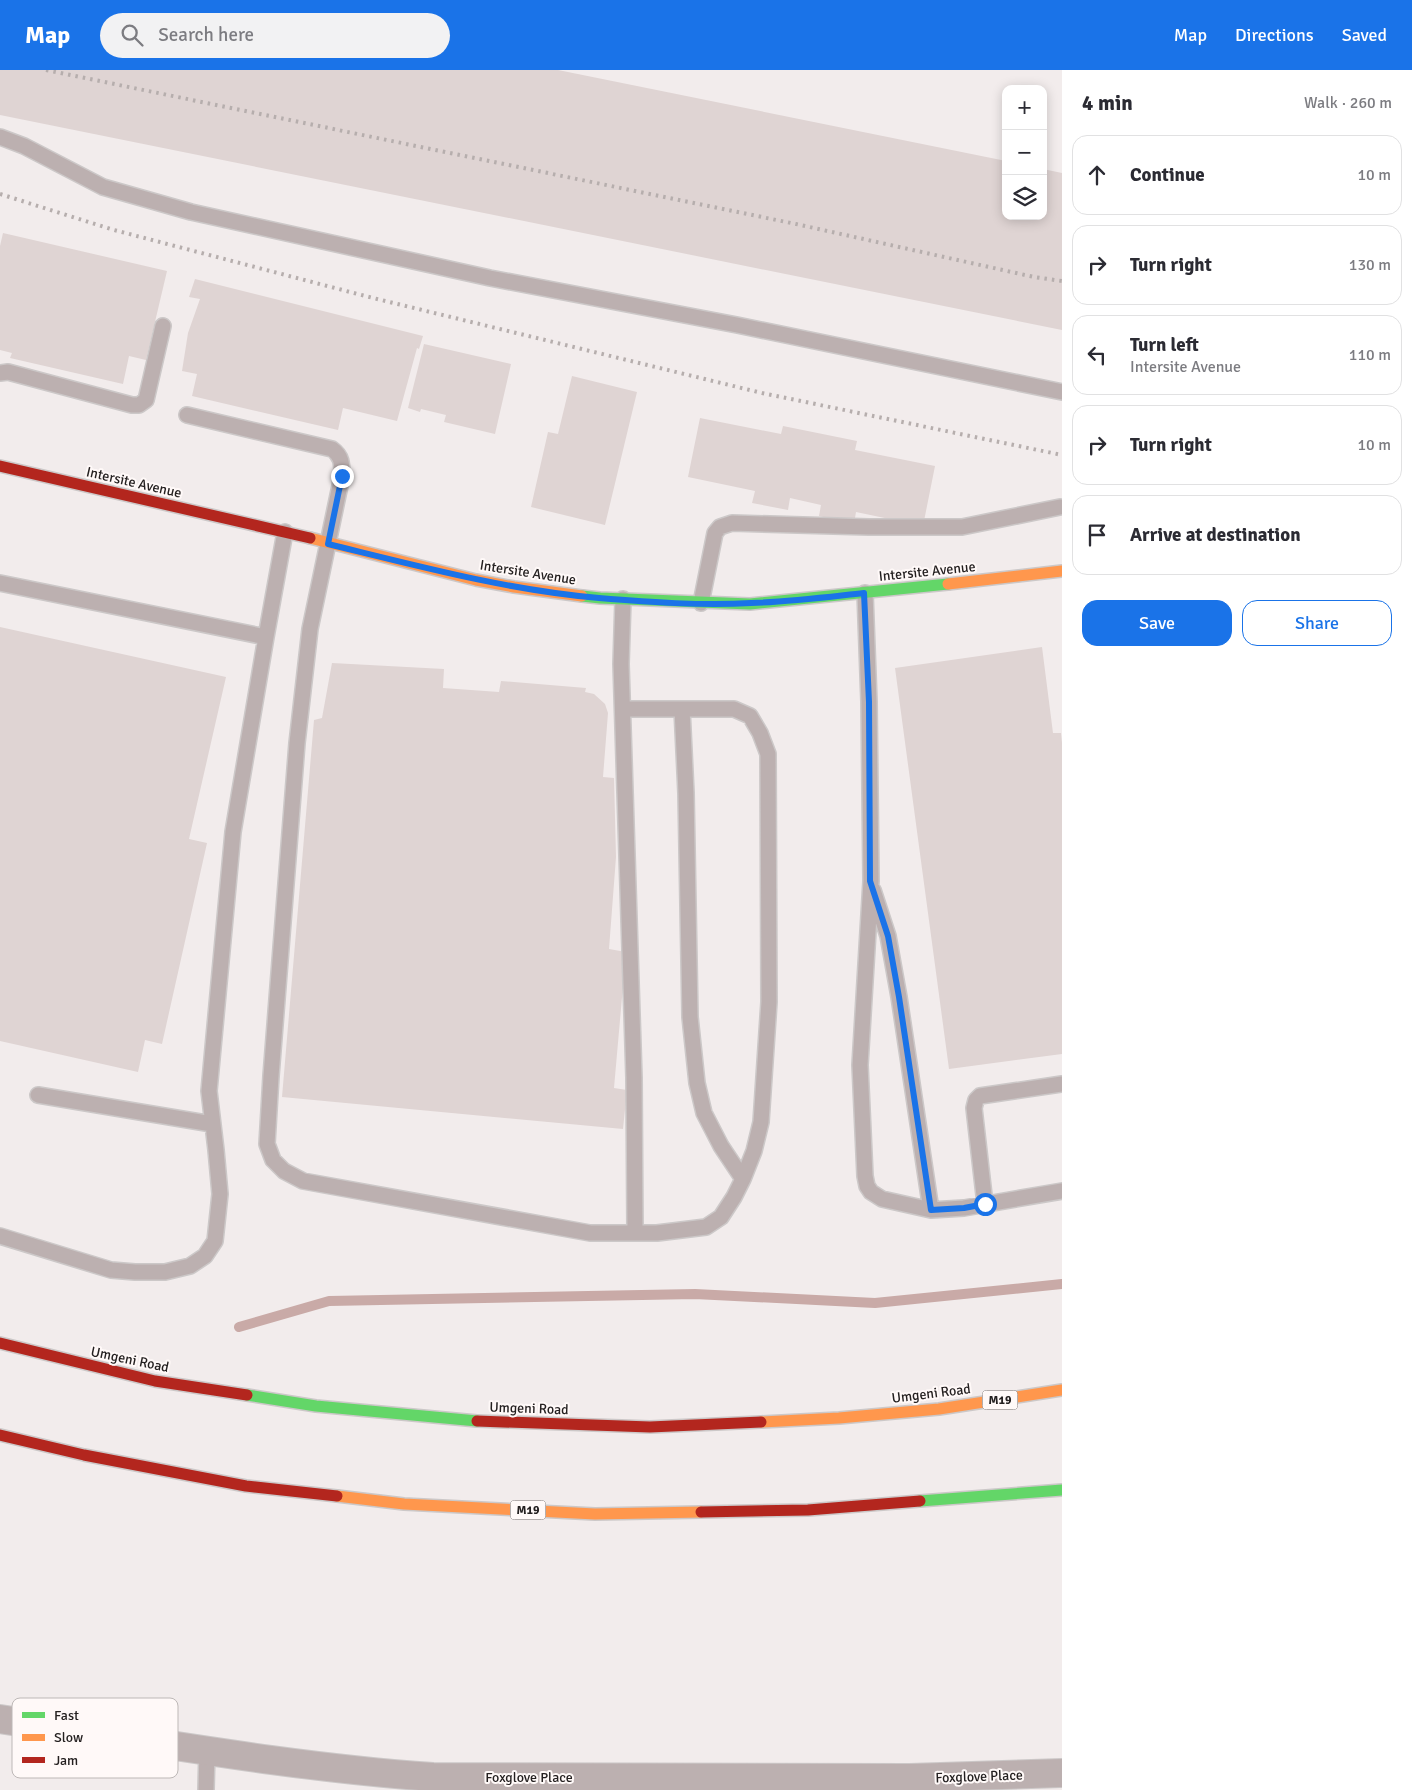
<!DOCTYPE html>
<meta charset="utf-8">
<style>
body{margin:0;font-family:Signika,sans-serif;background:#f2f2f3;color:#2b2b33}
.controls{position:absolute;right:15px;top:15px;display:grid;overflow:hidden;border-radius:10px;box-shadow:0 2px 12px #0003}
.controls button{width:45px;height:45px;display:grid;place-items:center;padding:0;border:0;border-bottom:1px solid #e1e1e2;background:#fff;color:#2b2b33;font:25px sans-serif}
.stop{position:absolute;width:15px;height:15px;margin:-11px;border:4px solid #1a73e8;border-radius:50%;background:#fff}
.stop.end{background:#1a73e8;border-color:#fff;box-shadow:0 1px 5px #0008}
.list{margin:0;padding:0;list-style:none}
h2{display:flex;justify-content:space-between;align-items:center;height:65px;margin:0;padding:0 20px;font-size:21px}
h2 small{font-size:16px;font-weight:400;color:#7c7c81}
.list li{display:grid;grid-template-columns:32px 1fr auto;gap:15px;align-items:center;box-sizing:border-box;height:80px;margin:0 10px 10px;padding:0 10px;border:1px solid #e1e1e2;border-radius:15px}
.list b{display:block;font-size:19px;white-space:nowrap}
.list p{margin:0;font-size:16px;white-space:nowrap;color:#7c7c81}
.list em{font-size:16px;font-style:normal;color:#7c7c81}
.actions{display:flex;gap:10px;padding:15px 20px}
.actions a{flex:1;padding:11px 0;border:1px solid #1a73e8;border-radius:15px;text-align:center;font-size:18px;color:#1a73e8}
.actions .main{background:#1a73e8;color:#fff}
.icon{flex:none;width:28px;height:28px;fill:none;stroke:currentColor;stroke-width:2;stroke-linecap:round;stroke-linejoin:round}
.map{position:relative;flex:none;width:1062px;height:1720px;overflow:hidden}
header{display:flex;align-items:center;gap:30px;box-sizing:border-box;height:70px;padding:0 25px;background:#1a73e8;color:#fff}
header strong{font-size:24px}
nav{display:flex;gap:28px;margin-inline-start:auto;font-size:18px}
.search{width:350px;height:45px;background:#f2f2f3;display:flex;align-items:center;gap:12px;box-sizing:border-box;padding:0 18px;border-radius:28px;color:#7c7c81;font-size:19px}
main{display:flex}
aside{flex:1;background:#fff}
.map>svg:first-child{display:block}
</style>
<header>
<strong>Map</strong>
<div class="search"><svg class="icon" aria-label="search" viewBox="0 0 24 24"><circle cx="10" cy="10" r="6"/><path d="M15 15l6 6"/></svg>Search here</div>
<nav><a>Map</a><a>Directions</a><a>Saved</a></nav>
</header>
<main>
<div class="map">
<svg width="1062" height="1720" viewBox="0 0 1062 1720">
<rect width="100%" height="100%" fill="#f2ecec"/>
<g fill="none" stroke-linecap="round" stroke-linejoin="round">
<path stroke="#c9aaa7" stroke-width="10" d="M239,1257L329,1231L695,1224L875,1233L1062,1214"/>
</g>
<path fill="#dfd4d3" d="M0,0H558L1006,91V146H1043V99L1062,103V260L0,45Z
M3,163L167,201L146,290L129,286L123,314L10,288L12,283L0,280V176Z
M195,209L423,266L419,279L417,278L397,351L343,338L338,360L192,326L197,304L182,301L188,263L200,229L189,227Z
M424,274L511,294L495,364L444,352L446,345L421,339L420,342L408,338Z
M572,306L637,322L605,455L531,437L548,362L558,364Z
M700,348L781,364L783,356L857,371L855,380L935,396L923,456L856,442L854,454L819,446L821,435L790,428L788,440L752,433L755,421L688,407Z
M0,557L226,607L189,769L207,773L162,974L145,970L138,1002L0,971Z
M1042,577L1053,663H1061L1062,673V984L949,999L895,598Z
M332,593L444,599L443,618L499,622L501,611L586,618L585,622L594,624L605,634L608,643L603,707L614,708L616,787L609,879L626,882L614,1018L627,1020L623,1059L282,1027L314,650L322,648Z"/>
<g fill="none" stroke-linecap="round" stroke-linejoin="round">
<g stroke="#ccc8c8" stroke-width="18">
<path id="lane" d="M0,67L24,76L103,117L191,142L490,208L737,255L1062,322
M0,303L8,302L132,335H139L146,330L163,256
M187,345L332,379C342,386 342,394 342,406L310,559L297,673L271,1006L267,1074L273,1090L284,1101L303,1111L590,1163H657L706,1157L721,1147L734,1127L743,1109L754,1081L761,1052L769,932L768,684L760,663L750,646L734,639H623
M0,513L266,567
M865,523L869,632L871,811L860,995L865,1106L867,1116L871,1122L882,1129L931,1140L964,1138L1062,1121
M623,529L621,594L634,1008L635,1163
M701,533L715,463L720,457L732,453L869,457H962L1060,437
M682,639L686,723L690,947L697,1013L704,1043L721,1076L743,1109
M873,820L888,866L899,927L931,1140
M38,1025L212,1054
M985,1134L974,1038L976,1030L980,1026L1062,1014
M0,1166L111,1200L135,1202H165L190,1196L205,1186L215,1171L220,1124L216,1080L209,1021L233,762L266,567L285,462
M206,1720L207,1680"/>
</g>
<g stroke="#ccc8c8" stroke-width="30">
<path id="street" d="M0,1649C144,1670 288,1697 433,1707L910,1708L1062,1703"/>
</g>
<g stroke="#ccc8c8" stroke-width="14">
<path id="fast" d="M582,526L600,528L750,534L948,514
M247,1325L316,1336L477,1351
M920,1431L1062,1420"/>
</g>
<g stroke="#ccc8c8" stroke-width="14">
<path id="slow" d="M310,468L476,510L514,517L582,526
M948,514L1062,501
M761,1352L839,1348L939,1339L1062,1320
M337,1426L404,1434L595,1444L701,1442"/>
</g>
<g stroke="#ccc8c8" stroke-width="14">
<path id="jam" d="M0,396L310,468
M0,1273L155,1311L247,1325
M477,1351L650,1357L761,1352
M0,1365L84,1385L246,1416L337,1426
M701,1442L808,1440L920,1431"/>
</g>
<use href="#lane" stroke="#bcb0b0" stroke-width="15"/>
<use href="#street" stroke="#bcb0b0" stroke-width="28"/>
<use href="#fast" stroke="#63d668" stroke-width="11"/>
<use href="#slow" stroke="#ff974d" stroke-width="11"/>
<use href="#jam" stroke="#b3261e" stroke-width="11"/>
<path stroke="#b6aead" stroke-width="4" stroke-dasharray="2.5 5" stroke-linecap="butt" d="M46,0L796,154L1034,207L1062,211
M0,124L114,160L373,228L762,323L1062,385"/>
</g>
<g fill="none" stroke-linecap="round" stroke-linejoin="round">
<path stroke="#1a73e8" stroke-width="6" d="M342,406L328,474C418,496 507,520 599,528C648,532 703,536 751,533C789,532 827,527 864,523L869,632L870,811L888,866L899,927L931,1140L964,1138L985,1134"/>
</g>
<g text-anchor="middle" stroke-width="4" stroke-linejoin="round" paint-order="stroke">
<g fill="#fff9f8" stroke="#666161" stroke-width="1">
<rect x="982.5" y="1320.5" width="35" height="19" rx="4"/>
<rect x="510.5" y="1430.5" width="35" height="19" rx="4"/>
</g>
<g font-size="12" font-weight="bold" fill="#242020">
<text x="1000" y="1334">M19</text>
<text x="528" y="1444">M19</text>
</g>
<g font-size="14" fill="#242020" stroke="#fff9f8">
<text transform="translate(134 412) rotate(13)" y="5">Intersite Avenue</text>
<text transform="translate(927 501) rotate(-6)" y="5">Intersite Avenue</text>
<text transform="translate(528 502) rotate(9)" y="5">Intersite Avenue</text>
<text transform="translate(130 1289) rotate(12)" y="5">Umgeni Road</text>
<text transform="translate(931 1323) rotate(-7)" y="5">Umgeni Road</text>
<text transform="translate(529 1338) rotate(2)" y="5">Umgeni Road</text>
<text transform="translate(979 1706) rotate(-2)" y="5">Foxglove Place</text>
<text x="529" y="1712">Foxglove Place</text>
</g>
</g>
<rect x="12" y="1628" width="166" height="80" rx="8" fill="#fff9f8" stroke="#bdb8b7" stroke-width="1"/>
<rect x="22" y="1642" width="23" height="6" fill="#63d668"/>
<rect x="22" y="1664" width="23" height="7" fill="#ff974d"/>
<rect x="22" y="1687" width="23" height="6" fill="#b3261e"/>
<g font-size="14" fill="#242020">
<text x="54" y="1650">Fast</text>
<text x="54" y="1672">Slow</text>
<text x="54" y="1695">Jam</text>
</g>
</svg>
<div class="controls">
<button>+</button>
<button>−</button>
<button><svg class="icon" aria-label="layers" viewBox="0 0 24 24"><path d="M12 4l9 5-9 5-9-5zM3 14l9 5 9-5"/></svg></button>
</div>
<div class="stop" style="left:985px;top:1134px"></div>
<div class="stop end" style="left:342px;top:406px"></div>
</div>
<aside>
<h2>4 min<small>Walk · 260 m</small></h2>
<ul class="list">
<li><svg class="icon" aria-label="ahead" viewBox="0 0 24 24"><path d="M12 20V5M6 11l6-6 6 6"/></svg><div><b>Continue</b></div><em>10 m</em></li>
<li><svg class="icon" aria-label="right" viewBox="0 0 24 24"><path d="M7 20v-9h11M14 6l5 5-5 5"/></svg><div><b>Turn right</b></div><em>130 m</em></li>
<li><svg class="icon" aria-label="left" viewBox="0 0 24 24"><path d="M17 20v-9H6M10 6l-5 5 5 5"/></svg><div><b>Turn left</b><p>Intersite Avenue</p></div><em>110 m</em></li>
<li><svg class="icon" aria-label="right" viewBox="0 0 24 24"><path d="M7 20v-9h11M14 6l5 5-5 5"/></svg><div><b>Turn right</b></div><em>10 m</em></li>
<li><svg class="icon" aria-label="arrive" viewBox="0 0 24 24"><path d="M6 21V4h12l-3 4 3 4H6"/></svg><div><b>Arrive at destination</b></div></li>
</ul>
<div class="actions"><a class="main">Save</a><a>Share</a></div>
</aside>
</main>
